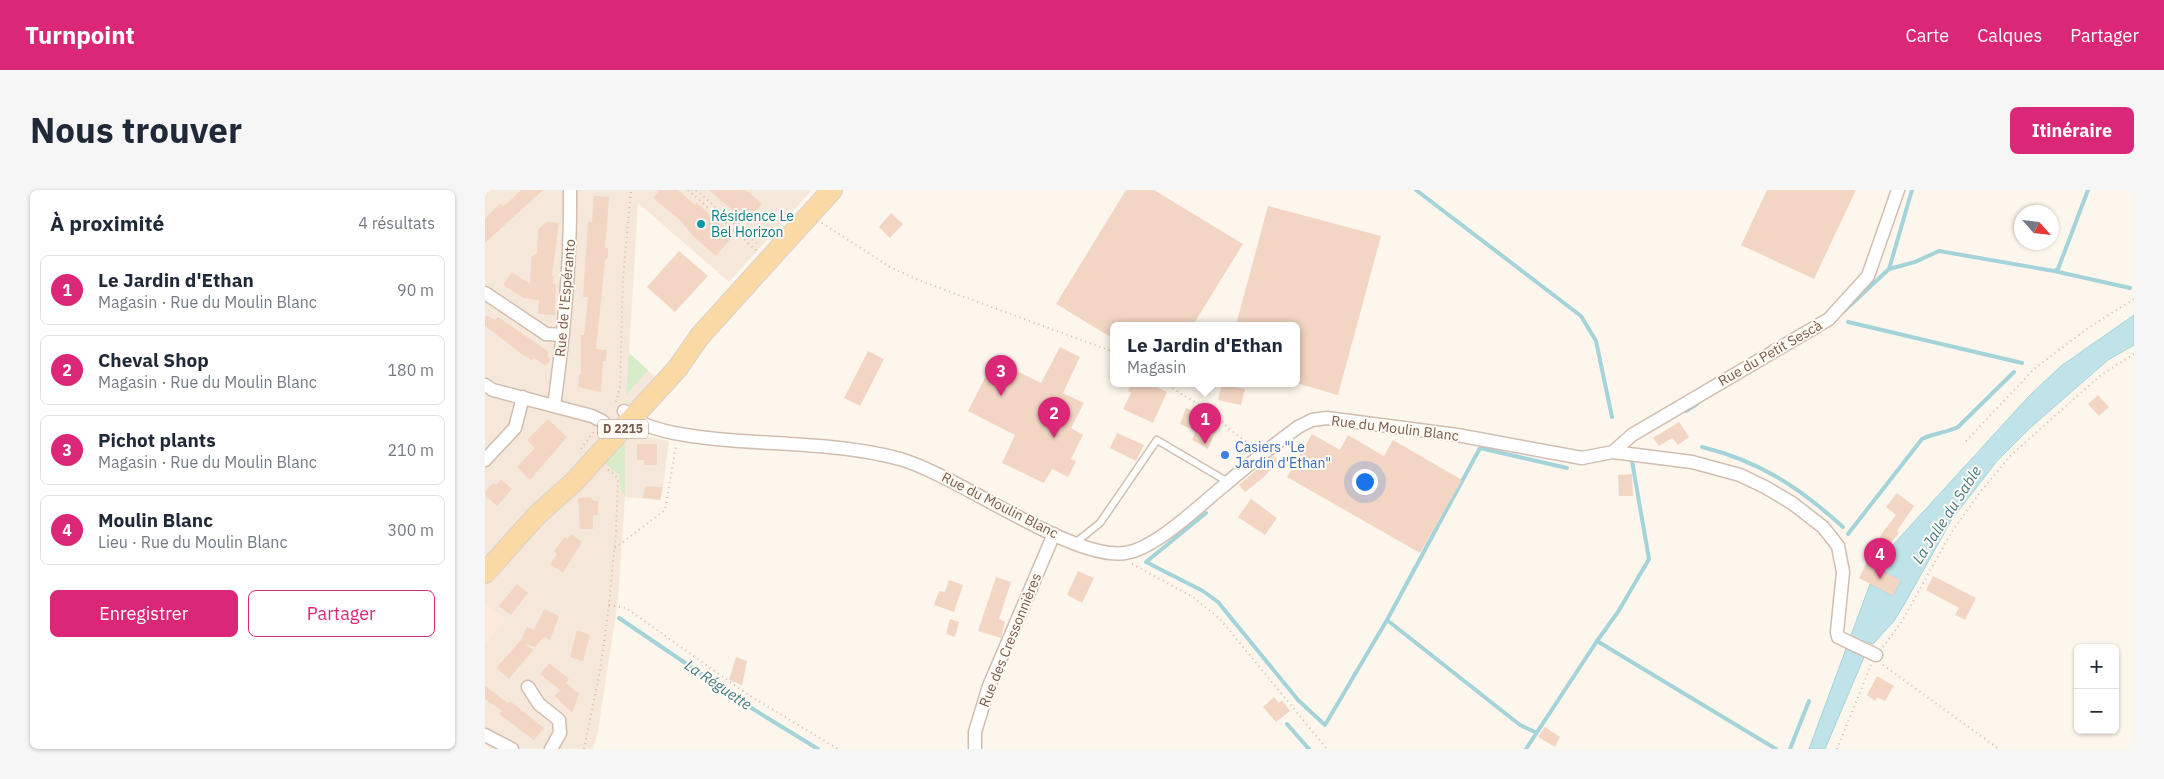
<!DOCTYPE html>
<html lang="fr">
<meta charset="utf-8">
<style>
body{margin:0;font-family:"IBM Plex Sans",sans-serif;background:#f6f6f7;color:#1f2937}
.controls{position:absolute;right:15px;bottom:15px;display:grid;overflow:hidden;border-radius:8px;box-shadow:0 1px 4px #0004}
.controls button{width:45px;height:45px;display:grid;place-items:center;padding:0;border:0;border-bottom:1px solid #e0e1e3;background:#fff;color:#1f2937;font:25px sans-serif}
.compass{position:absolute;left:1529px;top:15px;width:45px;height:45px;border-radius:50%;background:#fff;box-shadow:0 1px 4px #0004;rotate:117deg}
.you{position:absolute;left:879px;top:291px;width:18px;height:18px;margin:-12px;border:4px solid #fff;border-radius:50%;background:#1a73e8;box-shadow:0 0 0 8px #1a73e833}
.badge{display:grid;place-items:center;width:32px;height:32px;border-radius:50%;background:#db2777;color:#fff;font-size:16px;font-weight:700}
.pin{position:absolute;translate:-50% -41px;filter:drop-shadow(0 1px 2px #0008)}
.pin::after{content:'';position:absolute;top:26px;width:18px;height:15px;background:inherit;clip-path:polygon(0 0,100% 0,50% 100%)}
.popup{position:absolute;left:625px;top:132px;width:190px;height:65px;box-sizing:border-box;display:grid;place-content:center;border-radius:8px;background:#fff;filter:drop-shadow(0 1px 4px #0005);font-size:16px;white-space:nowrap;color:#747a83}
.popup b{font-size:19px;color:#1f2937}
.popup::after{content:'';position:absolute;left:50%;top:100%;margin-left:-10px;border:10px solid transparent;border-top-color:#fff}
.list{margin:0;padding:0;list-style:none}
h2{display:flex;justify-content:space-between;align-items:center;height:65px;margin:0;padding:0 20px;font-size:21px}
h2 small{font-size:16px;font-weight:400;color:#747a83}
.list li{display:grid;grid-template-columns:32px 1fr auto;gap:15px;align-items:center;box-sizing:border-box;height:70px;margin:0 10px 10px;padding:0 10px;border:1px solid #e0e1e3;border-radius:8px}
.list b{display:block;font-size:19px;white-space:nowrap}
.list p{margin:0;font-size:16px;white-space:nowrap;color:#747a83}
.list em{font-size:16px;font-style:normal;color:#747a83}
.actions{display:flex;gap:10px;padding:15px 20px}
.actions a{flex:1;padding:11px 0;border:1px solid #db2777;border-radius:8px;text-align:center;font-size:18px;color:#db2777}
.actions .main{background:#db2777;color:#fff}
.map{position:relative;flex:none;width:1649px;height:559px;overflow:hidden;border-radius:8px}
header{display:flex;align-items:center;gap:30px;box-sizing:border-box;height:70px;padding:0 25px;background:#db2777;color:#fff}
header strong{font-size:24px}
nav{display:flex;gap:28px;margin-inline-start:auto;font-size:18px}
.intro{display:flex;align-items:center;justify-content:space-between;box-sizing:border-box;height:120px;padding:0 30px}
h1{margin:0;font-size:35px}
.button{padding:12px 22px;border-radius:8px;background:#db2777;color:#fff;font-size:18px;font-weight:700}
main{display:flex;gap:30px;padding:0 30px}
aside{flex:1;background:#fff;border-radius:8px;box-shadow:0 1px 4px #0004}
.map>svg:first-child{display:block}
</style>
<header>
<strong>Turnpoint</strong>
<nav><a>Carte</a><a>Calques</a><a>Partager</a></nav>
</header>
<div class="intro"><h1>Nous trouver</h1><a class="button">Itinéraire</a></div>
<main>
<aside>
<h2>À proximité<small>4 résultats</small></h2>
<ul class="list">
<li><span class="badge">1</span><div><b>Le Jardin d'Ethan</b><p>Magasin · Rue du Moulin Blanc</p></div><em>90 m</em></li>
<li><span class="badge">2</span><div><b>Cheval Shop</b><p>Magasin · Rue du Moulin Blanc</p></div><em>180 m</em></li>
<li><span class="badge">3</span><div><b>Pichot plants</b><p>Magasin · Rue du Moulin Blanc</p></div><em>210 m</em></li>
<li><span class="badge">4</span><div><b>Moulin Blanc</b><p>Lieu · Rue du Moulin Blanc</p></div><em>300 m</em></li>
</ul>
<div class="actions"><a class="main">Enregistrer</a><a>Partager</a></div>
</aside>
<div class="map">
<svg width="1649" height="559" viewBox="0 0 1649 559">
<rect width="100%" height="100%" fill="#fdf6ec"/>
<path fill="#f5e8da" d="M0,0H327L244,92L153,13L144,163L183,199L159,225L157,245L184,251L176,310L140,307L133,410L113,541L108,559H0Z"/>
<path fill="#fde8e0" d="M0,413L21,430L0,454Z"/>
<path fill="#d8ecc9" d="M144,163L163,180L141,205Z
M140,245V306L136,301L134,285L118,272Z"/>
<path fill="#bfe3e8" stroke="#a5d3da" d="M1649,125V155L1623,170L1545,238L1512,271L1467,329L1420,413L1409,431L1388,454L1385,453L1340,559H1324L1385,394L1408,406L1416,391L1394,379L1407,356L1544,206L1576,176Z"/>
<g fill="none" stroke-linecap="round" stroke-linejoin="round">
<path stroke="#a5d3da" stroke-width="4" d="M931,0L1096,126L1111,151L1127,227
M1404,79L1427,0
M1569,81L1645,98
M1358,122L1404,79L1430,72L1454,61L1569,81L1573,79L1603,0
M1363,132L1537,173
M1201,221L1212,214
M1217,257C1274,271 1314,297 1358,337
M721,323L661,372L718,401L733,412L813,510L840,535L902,430L1035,535L1050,542
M1363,344L1437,249C1449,243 1461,243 1473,237L1529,182
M134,428L268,519L333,559
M902,430L995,258L1082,278
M1112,451L1133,422L1164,369L1147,271
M802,534L824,559
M1041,559L1112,451L1291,559
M1305,559L1324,511"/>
</g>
<path fill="#f3d5c3" d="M36,0H58L0,53V28L15,14L18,16L21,14Z
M175,0H193L210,15L212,13L248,46L231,66L208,46L195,30L168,8Z
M224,0H261L277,14L261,32Z
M641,0H669L758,54L708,135H629V149L571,114Z
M1282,0H1371L1329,89L1256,55Z
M109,6L124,7L120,58H123V67L120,70L111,159L122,160L121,171H118L116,202L93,197L94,184H96V145H99L100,137L103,107H98L103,32H107Z
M783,16L896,46L853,205L811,193V135H751Z
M406,23L418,34L405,48L394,37Z
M61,32L74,33L67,85L69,86L68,94H71L70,125L53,124L54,110L38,108L18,95L27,82L45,94L46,67L52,63L53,40Z
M194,61L223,86L190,122L162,97Z
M0,125L11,130L13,127L64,162L62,166L66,169L61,176L49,168L47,170L38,165L0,136Z
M575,157L595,167L578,203L599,213L586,238L598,245L586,269L591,271L583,287L567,279L559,293L517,273L530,245L483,221L509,170L556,193Z
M383,161L399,169L375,216L359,208Z
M647,193H663L682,202L668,233L638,219L646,203L643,201Z
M737,194L760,199L756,215L733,210Z
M1613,205L1624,217L1614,226L1603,214Z
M701,218L734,232L723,259L707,250L711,241L695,234Z
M63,229L82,247L45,290L32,277L50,258L42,250Z
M1194,232L1204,247L1193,255L1187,248L1174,256L1168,248Z
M632,243L659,255L651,271L625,258Z
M827,244L855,260L863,245L899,266L908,250L977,290L935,363L802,287Z
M152,254H172V275H159V270H152Z
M788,266L793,271L779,287L760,302L754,295Z
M1147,284L1148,306H1134L1133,285Z
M16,289L27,299L12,316L0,305V302L8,293L11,295Z
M160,296L178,297L175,310L158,308Z
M1412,303L1429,316L1412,341L1414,343L1405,354L1392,379L1416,390L1408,406L1374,388L1397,343L1411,325L1401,317Z
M106,307L107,310L113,311V325H108V339H95L93,308Z
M766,309L792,328L780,345L753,327Z
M86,344L97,352L78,383L65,374L72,364L69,361L80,347L83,349Z
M593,381L609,388L597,413L582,405Z
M1448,386L1491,408L1480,430L1470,425L1474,418L1441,400Z
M511,387L526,392L514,429L520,432L516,448L493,441Z
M464,390L478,395L469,422L449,415L454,401L460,402Z
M32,394L43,403L26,425L14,416Z
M59,419L74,426L65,450L59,447L50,457L40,454L48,460L24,489L11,478L36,450L42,437L49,440Z
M465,429L474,432L470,447L461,444Z
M92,440L105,445L98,471L85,467Z
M251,467L262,471L257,495L244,490Z
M64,473L84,489L75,500L55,484Z
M1392,486L1409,496L1400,511L1392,507L1390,511L1382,505Z
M81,493L94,504L87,523L70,506Z
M0,496L23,513L25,511L59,538L49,550L14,524L17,521L0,509Z
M789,507L794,513L797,510L805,521L791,532L778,517Z
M1060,537L1075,547L1070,557L1053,547Z"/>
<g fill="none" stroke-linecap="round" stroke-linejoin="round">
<g stroke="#d1beb0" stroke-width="9">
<path id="lane" d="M590,353L615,333L672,250L743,292"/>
</g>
<g stroke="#d1beb0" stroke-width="15">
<path id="street" d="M0,103L61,144L78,145
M0,195L8,200L107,226L117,231L132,245
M69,216C79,144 86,72 85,0
M139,221C144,225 148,230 154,232C177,243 206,246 231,249C292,255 356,253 415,269C474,286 588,371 640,363C671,359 717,313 742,293C765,273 789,255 813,237L827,230L842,228L972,245L1097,268L1128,262L1207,272L1255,285L1280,297L1307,313L1338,337L1353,356L1358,382L1352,442L1353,447L1391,465
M1128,262L1147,245L1344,129L1383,86L1413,0
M0,270L30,238L38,207
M43,497L54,514L74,530L75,543L66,559
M0,545L27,559
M490,559V542L504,496L569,344"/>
</g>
<g stroke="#dad1cd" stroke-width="22">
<path id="primary" d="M0,383L53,324L89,292L147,228L192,179L215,146L347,0"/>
</g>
<path stroke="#d9b8a5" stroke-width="2" stroke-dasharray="1 4" stroke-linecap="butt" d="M203,0L272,61
M211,0L275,56
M337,33L405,77L433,90L629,162
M679,193L734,227L743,238L767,256
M131,212L135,198L138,88L146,0
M1481,251L1549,179L1603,138L1649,109
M96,259L109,241
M130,358L180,320L191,256
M647,374L708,407L735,429L842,559
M124,415L141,418L262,504L353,559
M1398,457L1416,433L1466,343L1496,301L1526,265L1616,185L1649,164
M1398,475L1514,559
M99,559L115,481L124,415L131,342L133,290L129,284L122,279
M1352,559L1386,475"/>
<use href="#lane" stroke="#fff" stroke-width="6"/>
<use href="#street" stroke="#fff" stroke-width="12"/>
<use href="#primary" stroke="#fbd9a5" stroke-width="20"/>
</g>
<circle fill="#0f9aa8" stroke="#fffaf3" stroke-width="2" cx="216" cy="34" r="5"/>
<circle fill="#3f7fe0" stroke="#fffaf3" stroke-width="2" cx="740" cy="265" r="5"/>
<g text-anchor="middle" stroke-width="4" stroke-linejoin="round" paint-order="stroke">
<rect fill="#fffaf3" stroke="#a28b7f" stroke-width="1" x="113" y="229.5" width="50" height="19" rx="4"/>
<g font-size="12" font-weight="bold" fill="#7a5c4d">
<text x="138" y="243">D 2215</text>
</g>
<g font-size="14" fill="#0d838f" stroke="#fffaf3" text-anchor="start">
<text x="226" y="31">Résidence Le<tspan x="226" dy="16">Bel Horizon</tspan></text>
</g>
<g font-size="14" fill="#7a5c4d" stroke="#fffaf3">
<text transform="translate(80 108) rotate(-85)" y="5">Rue de l'Espéranto</text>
<text transform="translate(1285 163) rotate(-30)" y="5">Rue du Petit Sescà</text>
<text transform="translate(910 238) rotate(7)" y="5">Rue du Moulin Blanc</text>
<text transform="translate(515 315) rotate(27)" y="5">Rue du Moulin Blanc</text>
<text transform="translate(525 450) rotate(-68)" y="5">Rue des Cressonnières</text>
</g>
<g font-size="14" fill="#366cbe" stroke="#fffaf3" text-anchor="start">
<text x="750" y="262">Casiers "Le<tspan x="750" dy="16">Jardin d'Ethan"</tspan></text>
</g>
<g font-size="15" font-style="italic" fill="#437c86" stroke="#fffaf3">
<text transform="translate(1462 325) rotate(-57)" y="5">La Jalle du Sable</text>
<text transform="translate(233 495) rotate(34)" y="5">La Réguette</text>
</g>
</g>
</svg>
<div class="controls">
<button>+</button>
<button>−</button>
</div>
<svg class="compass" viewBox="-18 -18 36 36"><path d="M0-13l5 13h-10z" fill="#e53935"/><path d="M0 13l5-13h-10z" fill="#747a83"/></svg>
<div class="you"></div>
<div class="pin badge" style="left:720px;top:254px">1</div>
<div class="popup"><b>Le Jardin d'Ethan</b>Magasin</div>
<div class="pin badge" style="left:569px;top:248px">2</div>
<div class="pin badge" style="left:516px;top:206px">3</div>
<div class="pin badge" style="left:1395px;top:389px">4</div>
</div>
</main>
